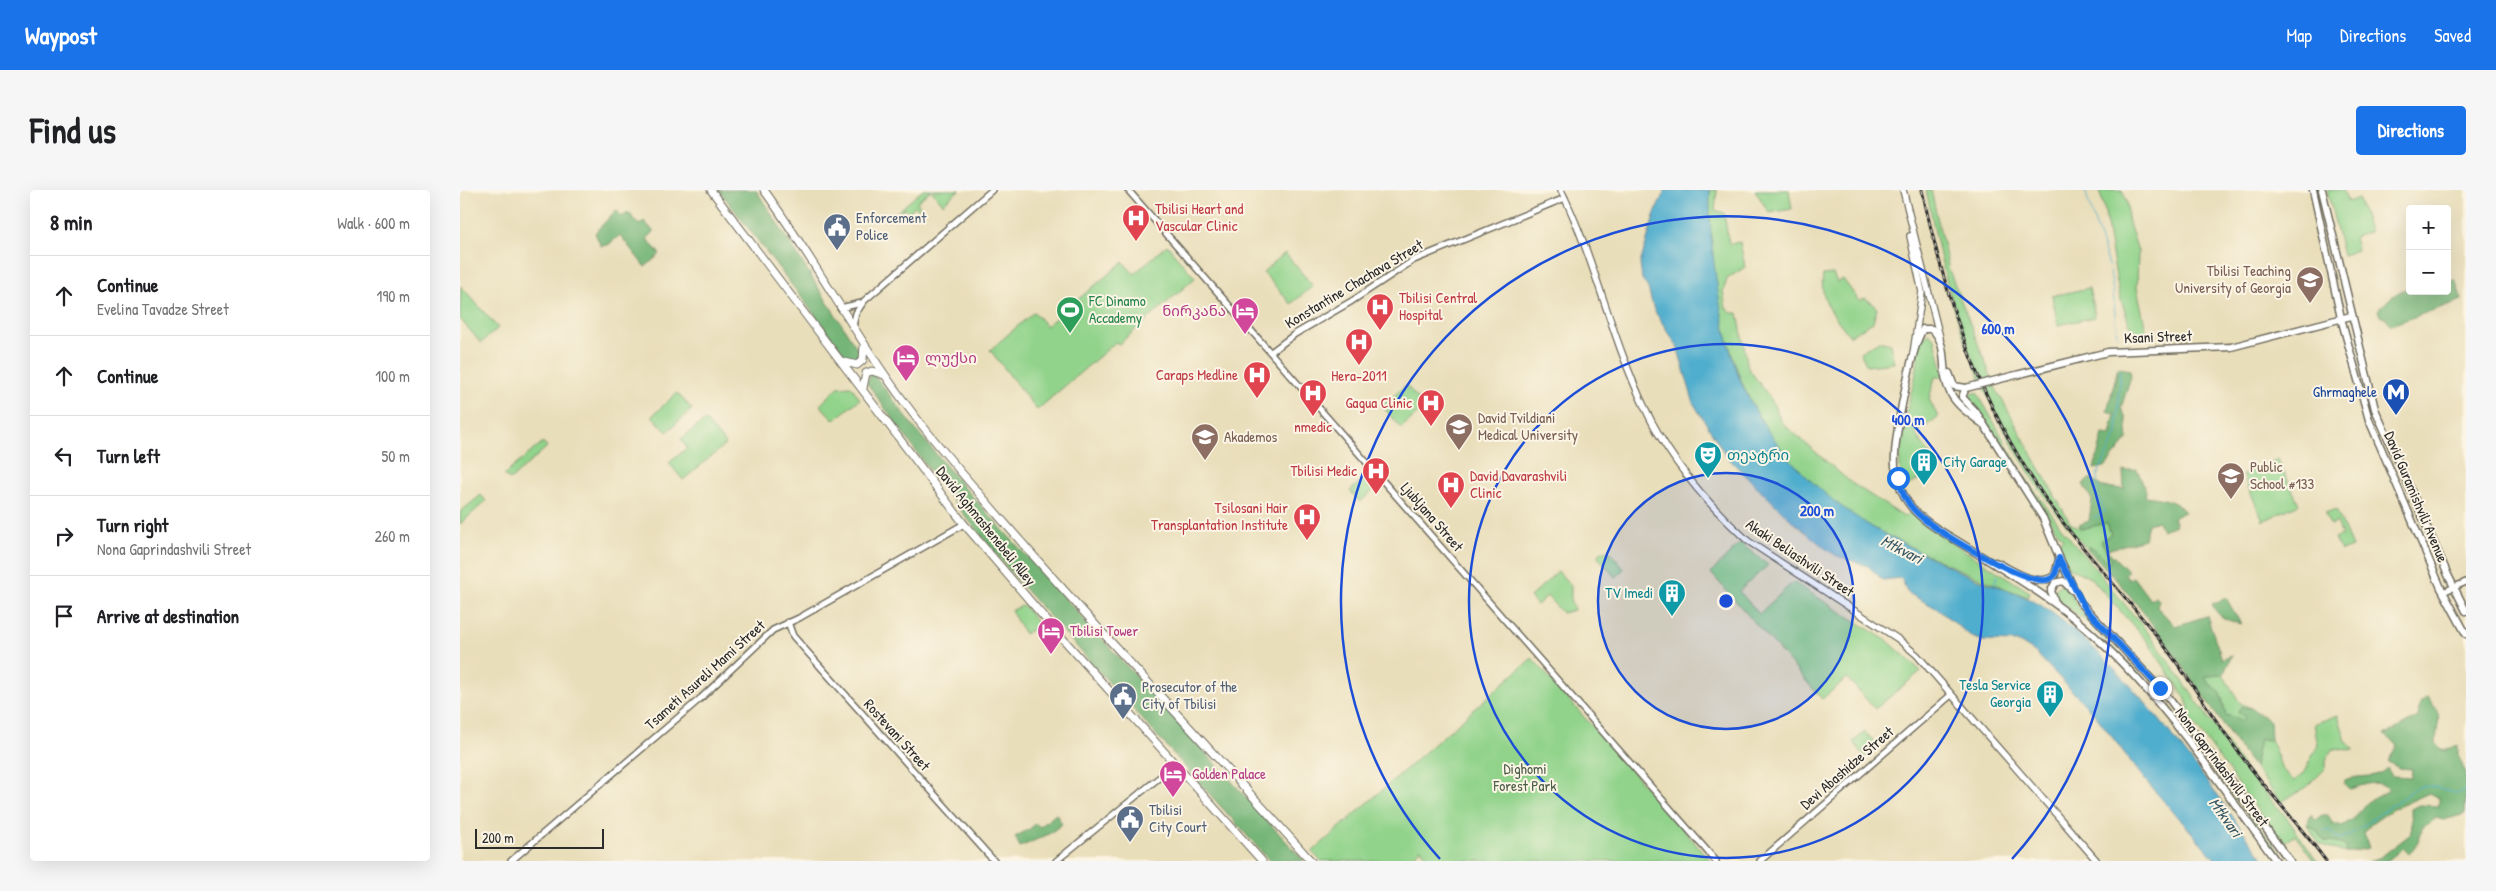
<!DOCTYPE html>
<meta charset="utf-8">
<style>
body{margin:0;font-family:"Patrick Hand","Noto Sans Georgian",sans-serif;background:#f6f6f6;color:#202124}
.controls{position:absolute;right:15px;top:15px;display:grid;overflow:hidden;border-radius:5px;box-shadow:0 5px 20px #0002}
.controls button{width:45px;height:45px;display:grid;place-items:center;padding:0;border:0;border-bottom:1px solid #e0e0e0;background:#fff;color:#202124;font:25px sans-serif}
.scale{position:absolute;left:15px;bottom:12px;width:129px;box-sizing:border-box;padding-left:5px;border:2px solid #2b2b2b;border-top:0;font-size:14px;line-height:18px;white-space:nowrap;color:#2b2b2b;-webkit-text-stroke:4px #fcf5e5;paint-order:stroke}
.stop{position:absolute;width:15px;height:15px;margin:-11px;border:4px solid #1a73e8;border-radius:50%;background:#fff}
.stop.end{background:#1a73e8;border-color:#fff;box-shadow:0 1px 5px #0008}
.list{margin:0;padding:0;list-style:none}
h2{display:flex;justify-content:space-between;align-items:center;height:65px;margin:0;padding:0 20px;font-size:21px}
h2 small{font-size:16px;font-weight:400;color:#757577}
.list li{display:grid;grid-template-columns:32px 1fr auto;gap:15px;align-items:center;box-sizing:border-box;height:80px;padding:0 20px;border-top:1px solid #e0e0e0}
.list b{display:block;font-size:19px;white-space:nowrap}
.list p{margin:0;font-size:16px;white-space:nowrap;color:#757577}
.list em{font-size:16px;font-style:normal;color:#757577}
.icon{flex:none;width:28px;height:28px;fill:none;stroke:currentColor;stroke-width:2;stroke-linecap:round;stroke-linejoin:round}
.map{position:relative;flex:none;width:2006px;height:671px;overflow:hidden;border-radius:5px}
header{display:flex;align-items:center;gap:30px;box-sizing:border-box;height:70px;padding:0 25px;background:#1a73e8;color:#fff}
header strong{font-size:24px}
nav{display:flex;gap:28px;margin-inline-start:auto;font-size:18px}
.intro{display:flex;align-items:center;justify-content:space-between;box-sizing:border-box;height:120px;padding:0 30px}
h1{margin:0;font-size:35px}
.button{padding:12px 22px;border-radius:5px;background:#1a73e8;color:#fff;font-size:18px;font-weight:700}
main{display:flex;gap:30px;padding:0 30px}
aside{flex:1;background:#fff;border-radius:5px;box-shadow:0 5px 20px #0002}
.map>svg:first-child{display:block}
</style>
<header>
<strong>Waypost</strong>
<nav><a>Map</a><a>Directions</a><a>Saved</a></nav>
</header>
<div class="intro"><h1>Find us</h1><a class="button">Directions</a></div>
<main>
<aside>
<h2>8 min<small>Walk · 600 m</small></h2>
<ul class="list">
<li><svg class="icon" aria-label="ahead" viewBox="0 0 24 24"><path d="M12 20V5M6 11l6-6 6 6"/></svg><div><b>Continue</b><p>Evelina Tavadze Street</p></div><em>190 m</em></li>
<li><svg class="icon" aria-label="ahead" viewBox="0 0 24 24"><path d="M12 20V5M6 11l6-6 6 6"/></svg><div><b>Continue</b></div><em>100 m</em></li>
<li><svg class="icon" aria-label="left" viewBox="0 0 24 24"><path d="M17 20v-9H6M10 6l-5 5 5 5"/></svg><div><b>Turn left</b></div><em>50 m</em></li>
<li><svg class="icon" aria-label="right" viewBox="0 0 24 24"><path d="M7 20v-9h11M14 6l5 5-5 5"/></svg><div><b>Turn right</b><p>Nona Gaprindashvili Street</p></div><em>260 m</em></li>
<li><svg class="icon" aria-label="arrive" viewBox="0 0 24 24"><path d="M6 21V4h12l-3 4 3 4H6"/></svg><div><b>Arrive at destination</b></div></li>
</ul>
</aside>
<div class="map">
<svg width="2006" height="671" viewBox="0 0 2006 671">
<rect width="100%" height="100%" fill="#fcf5e5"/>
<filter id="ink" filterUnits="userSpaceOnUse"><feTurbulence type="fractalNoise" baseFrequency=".02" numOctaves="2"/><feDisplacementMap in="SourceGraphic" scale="10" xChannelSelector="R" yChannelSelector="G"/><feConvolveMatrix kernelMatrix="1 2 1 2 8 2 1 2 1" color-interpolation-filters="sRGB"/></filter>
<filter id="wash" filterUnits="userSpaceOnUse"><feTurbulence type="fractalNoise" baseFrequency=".0096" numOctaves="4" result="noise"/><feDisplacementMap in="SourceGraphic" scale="20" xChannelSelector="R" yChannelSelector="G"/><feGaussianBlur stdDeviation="1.12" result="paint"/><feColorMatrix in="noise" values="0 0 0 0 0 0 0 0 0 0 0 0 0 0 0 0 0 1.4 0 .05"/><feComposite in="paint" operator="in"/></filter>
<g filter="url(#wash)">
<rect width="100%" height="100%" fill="#e9deba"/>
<path fill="#91d38b" stroke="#5e7f5b" d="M463,0H499L483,14L471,0L457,12L460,17L458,19L455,16L450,21L451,25L444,18L440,25L437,22Z
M1250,0H1257L1255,20L1264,23L1269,54L1280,52L1285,77L1267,89L1263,102L1266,118L1272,123H1278L1288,178L1311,209L1322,233L1390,292L1444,327L1450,322L1483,347L1570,402L1568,407C1525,391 1484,374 1443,353C1420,342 1397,330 1377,315C1345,289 1310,252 1292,214C1261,154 1247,67 1250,0Z
M1295,0H1329L1332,19L1309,23Z
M1466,0H1471L1489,80L1535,197L1610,333L1621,339L1647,333L1651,344L1641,351L1651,369L1648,373L1629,356L1628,360C1560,286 1511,186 1486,89C1478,60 1473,30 1466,0Z
M1639,0H1662L1667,13L1668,30L1678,61L1677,98L1688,149L1670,136L1659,104L1644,17Z
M1867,0H1883L1888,12L1898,8L1910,42L1894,47L1897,60L1883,65Z
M707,55L735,88L659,154L656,152L577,220L530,160L574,122L586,136L663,72L674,84Z
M825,63L853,96L831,114L803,82Z
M1373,84L1377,92L1383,89L1399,111L1405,108L1417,118L1413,132L1391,145H1389C1374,125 1359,111 1363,85Z
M1,96L38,138L21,153L0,129Z
M1629,98L1635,127L1598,135L1592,106Z
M1469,143L1475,149L1484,187H1475L1469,209L1478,227L1455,244L1480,278L1445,297C1430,268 1451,209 1457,178C1458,170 1457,158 1460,150C1462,146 1465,145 1469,143Z
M1419,151L1430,154L1434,173L1407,176L1400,162Z
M946,195L965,217L941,238L922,216Z
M391,196L400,209L374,230L360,215L378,197Z
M1517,202L1563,284L1603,340L1691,446L1788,584L1827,628L1857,671H1854L1835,645L1822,654L1725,521L1729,518L1725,507L1687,451L1632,389L1604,375L1599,352L1603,348L1596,340L1510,208L1508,205Z
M217,203L232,219L207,242L192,226Z
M245,230L266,254L223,290L209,273L227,258L221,249Z
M83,252L87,257L50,290L44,285Z
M1818,269L1839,314L1803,331L1783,285Z
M909,284L919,295L900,312L890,301Z
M21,305L26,311L0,334V322Z
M1876,319L1892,357L1881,361L1875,348L1882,345L1877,332L1870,335L1865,323Z
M1280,353L1308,375L1279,401L1299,424L1333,392L1429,452L1461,481L1415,519L1387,488L1362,509L1251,383Z
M1142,361H1149L1164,379L1155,387L1137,366Z
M1098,381L1111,396V414H1113L1114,420L1102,423L1087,406L1077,415L1070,407Z
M1601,394L1607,398L1624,425L1703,508L1826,671H1822L1697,504L1630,435L1596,408L1594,400Z
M563,415L579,435L565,444L551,421Z
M1072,468L1251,671H971L961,659L947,671H861L852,662Z
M1763,485L1780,513L1791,518L1781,517L1786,527L1782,530L1766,525L1762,508L1748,493L1745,486Z
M1878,525L1886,551L1894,560L1872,559L1866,570V578L1847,597L1821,612L1794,577L1800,548L1811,550L1822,579L1834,591L1843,584L1858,555L1854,534Z
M1405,542L1418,556L1406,567L1393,552Z
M1847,635L1856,640L1864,651C1874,651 1881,651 1887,659L1885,663L1859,654Z"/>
<path fill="#74b577" stroke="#507051" d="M259,0H296L400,163L401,167L397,171H390L387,167Z
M156,20L163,27L168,22L179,35L184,31L194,42L187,49L200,64L185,77L160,45L148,55L141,56L135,43Z
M1995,90L2002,110L1931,135L1926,128L1920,126L1918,120C1929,109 1934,103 1950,97V101H1987V91Z
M1658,178L1670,180L1671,186L1661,218L1666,229L1668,249L1645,277L1634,279L1643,244L1650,245L1655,224L1647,221Z
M410,185L416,187L456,240L502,295L844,671H810L563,397L481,296L407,193Z
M1677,279L1686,301L1685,306C1700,308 1715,309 1725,322L1713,327L1716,335L1702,340L1698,331L1688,334L1684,349L1647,360L1668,381L1665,385L1669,390L1673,387L1690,410L1696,407L1699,410L1697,417L1715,436L1747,426L1762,469L1772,465L1763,485L1745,486L1748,493L1759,500L1766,525L1782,530L1785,527L1778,523L1781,517L1791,518L1810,531L1811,550L1800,549L1794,577C1739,505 1694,424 1628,360L1629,355L1649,373L1651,369L1641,351L1651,344L1647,333L1621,339L1619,335L1629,331L1632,310L1623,294L1631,288L1642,297L1664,299L1663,281Z
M1766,408L1781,434C1767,430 1758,428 1752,414Z
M1967,507C1985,528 1977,528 1976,553L1983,561L1998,555V565L2006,584L2005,624L1984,630L1976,628L1962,638C1960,649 1957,657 1949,664L1943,658L1927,671H1909L1921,667L1952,643L1951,619L1959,615L1979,616V608L1969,603L1931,620L1910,635L1904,643L1909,658L1885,663L1887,659C1881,651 1874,651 1864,651L1856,640L1847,635L1851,625L1855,630L1862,625H1868L1872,633L1882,636L1892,630L1907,612L1929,600C1920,588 1904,595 1890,599L1884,595L1885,590C1898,584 1916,590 1927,578L1932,586L1951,587L1952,579L1939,578L1928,572L1937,555L1924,545L1958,527L1960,513Z
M596,624L602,634L589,644L560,657L555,647L571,638L575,633L580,637Z"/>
<path fill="#4fadcd" stroke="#3d6c7c" d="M1205,0H1250C1249,29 1252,59 1256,88C1262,130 1271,178 1293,216C1324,273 1375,319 1432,348C1461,362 1490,378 1520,390C1546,400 1569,406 1591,422C1678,487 1741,585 1805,671H1757L1685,590L1636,526L1575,462L1559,452L1523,451L1512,447L1476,418L1448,403L1441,388L1423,390L1408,376L1377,366L1366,359L1331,330L1267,267L1234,214L1217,156L1194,120L1188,98L1182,89L1180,74L1195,23Z"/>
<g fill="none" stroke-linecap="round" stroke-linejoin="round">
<path stroke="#4fadcd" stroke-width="1" d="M1625,0C1631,23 1639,44 1646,66C1654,91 1654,120 1657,146
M1634,328L1645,322L1638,306L1637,286L1657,243L1660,181
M1534,395L1537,386
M1863,642L1869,640L1879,649L1890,645L1956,598C1972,593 1981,599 1997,604L2006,600"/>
</g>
</g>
<g filter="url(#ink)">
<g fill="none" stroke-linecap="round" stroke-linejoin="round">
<g stroke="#6e6a5d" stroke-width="8">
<path id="tertiary" d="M668,0L1256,671
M380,118L402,113
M393,136L396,123L404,111L532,0
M811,162L835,144L892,111L954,70L1105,8
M1983,402L2006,392
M328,432L333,446L534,671
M51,671L241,508L313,440L339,428L504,334
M596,671L716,574
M1300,671L1491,505"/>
</g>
<g stroke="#6e6a5d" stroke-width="8">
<path id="secondary" d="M1101,0C1135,69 1151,147 1184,216C1208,268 1246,313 1288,351L1438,449L1457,465L1637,671
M1443,0L1480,148
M1450,46L1462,102L1453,164"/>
</g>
<g stroke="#6e6a5d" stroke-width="9">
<path id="primary" d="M1853,0L1881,128L1909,230L1981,398L2006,444
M1862,0L1915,219L1988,385L2006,421
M1489,183L1494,196L1506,198L1502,207L1516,222L1583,328L1599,367L1620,412L1707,506L1830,671
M1548,187L1648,162L1771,157L1891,126
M1524,235C1513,226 1496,216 1490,202C1479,182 1490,156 1472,139H1463C1451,158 1433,252 1435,276C1436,288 1441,301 1447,311C1460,332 1487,344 1507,357C1546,382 1587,405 1622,435C1700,502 1756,589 1816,671
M1535,372C1552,379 1578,400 1595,385L1599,369
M1595,412L1591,401L1595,393L1603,391L1612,400"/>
</g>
<g stroke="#6e6a5d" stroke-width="9">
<path id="trunk" d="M251,0L504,334L595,440L802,671
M304,0C362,80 407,169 470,245C591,392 724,529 851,671
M381,171L397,175L403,170L404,156
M403,198L406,183L412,181L424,185"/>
</g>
<use href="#tertiary" stroke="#fff" stroke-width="5"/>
<use href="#secondary" stroke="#fff" stroke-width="5.5"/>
<use href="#primary" stroke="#fff" stroke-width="6"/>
<use href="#trunk" stroke="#fff" stroke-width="7"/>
<g stroke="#2b2b2b" stroke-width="3">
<path id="rail" d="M1462,0C1484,100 1513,195 1568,282C1604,341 1653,391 1696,445C1728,485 1754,531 1786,572C1812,606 1841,637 1866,671"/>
</g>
<use href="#rail" stroke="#fcf5e5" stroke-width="1" stroke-dasharray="4" stroke-linecap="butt"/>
<g stroke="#6e6a5d" stroke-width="9" stroke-linecap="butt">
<path id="primary-bridge" d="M1506,198L1548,187"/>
</g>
<use href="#primary-bridge" stroke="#fff" stroke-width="6"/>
</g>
</g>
<g fill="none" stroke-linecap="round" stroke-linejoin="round" filter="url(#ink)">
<path stroke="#1a73e8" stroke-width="6" d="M1438,288C1441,300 1446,312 1455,321C1474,341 1555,388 1581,390C1587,391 1591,389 1595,385L1599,368L1625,418L1700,498"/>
</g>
<circle cx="1266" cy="411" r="128" fill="#1d4ed8" fill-opacity=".12"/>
<g fill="none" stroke="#1d4ed8" stroke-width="2.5">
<circle cx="1266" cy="411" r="128"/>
<circle cx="1266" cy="411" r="257"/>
<path d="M980 669A385 385 0 1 1 1552 669"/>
</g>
<defs>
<g id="hospital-pin" transform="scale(1.4375)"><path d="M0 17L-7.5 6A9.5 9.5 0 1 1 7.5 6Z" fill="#e0444e" stroke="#fcf5e5"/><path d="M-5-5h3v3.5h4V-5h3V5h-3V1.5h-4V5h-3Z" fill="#fff"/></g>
<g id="civic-pin" transform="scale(1.4375)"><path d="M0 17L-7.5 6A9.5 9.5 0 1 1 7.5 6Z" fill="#5c6f8a" stroke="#fcf5e5"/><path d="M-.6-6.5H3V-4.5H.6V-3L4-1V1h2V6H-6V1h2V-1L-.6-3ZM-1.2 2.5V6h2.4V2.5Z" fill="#fff"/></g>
<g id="university-pin" transform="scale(1.4375)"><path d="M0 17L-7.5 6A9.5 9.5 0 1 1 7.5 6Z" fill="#8d6e63" stroke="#fcf5e5"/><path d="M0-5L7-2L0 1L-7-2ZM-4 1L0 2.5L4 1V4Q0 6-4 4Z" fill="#fff"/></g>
<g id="stadium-pin" transform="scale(1.4375)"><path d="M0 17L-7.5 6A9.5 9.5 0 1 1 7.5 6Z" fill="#2e9e5b" stroke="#fcf5e5"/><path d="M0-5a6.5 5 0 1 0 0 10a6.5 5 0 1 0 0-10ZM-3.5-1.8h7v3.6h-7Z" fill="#fff"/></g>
<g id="hotel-pin" transform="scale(1.4375)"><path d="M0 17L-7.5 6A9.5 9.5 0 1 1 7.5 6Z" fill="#d1479c" stroke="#fcf5e5"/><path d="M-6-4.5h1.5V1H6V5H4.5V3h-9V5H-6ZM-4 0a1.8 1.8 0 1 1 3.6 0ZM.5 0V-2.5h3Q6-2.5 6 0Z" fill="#fff"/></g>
<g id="metro-pin" transform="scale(1.4375)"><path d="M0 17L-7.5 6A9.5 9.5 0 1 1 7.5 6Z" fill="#1a4fb4" stroke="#fcf5e5"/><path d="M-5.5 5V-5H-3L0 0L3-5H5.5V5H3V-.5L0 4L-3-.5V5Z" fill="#fff"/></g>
<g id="school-pin" transform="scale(1.4375)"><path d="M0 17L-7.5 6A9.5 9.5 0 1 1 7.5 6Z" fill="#8d6e63" stroke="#fcf5e5"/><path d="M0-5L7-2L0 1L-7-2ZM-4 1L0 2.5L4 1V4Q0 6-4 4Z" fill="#fff"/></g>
<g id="theatre-pin" transform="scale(1.4375)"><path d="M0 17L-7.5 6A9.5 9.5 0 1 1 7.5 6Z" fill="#0f9aa8" stroke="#fcf5e5"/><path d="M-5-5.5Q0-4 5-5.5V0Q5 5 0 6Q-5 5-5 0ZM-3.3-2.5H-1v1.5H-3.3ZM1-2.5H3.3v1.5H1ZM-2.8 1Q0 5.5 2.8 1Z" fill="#fff"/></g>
<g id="building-pin" transform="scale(1.4375)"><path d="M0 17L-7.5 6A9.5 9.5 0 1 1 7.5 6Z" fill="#0f9aa8" stroke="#fcf5e5"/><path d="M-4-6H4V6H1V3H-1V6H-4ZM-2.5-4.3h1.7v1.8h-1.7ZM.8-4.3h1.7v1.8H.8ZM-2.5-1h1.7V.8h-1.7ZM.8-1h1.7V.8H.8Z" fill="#fff"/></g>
</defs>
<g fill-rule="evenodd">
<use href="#hospital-pin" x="676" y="28"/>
<use href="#civic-pin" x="377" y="37"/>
<use href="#university-pin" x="1850" y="90"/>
<use href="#hospital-pin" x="920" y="117"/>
<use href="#stadium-pin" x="610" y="120"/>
<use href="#hotel-pin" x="785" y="121"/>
<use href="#hospital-pin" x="899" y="152"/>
<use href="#hotel-pin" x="446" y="168"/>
<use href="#hospital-pin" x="797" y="185"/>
<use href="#metro-pin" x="1936" y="202"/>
<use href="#hospital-pin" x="853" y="203"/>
<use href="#hospital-pin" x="971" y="213"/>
<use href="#university-pin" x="999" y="237"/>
<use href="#school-pin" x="745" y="247"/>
<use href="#theatre-pin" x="1248" y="265"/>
<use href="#building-pin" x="1464" y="272"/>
<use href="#hospital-pin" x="916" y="281"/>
<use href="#school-pin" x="1771" y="286"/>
<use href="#hospital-pin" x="991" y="295"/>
<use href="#hospital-pin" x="847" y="327"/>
<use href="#building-pin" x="1212" y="403"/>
<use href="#hotel-pin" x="591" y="441"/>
<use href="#building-pin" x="1590" y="504"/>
<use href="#civic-pin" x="663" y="506"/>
<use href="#hotel-pin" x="713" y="584"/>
<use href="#civic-pin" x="670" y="629"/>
</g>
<g text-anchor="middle" stroke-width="4" stroke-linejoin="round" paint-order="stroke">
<g font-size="15" fill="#be3a42" stroke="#fcf5e5" text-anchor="end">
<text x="695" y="24" text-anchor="start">Tbilisi Heart and<tspan x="695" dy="17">Vascular Clinic</tspan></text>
<text x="939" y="113" text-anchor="start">Tbilisi Central<tspan x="939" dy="17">Hospital</tspan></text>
<text x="778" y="190">Caraps Medline</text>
<text x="899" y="191" text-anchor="middle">Hera-2011</text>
<text x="952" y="218">Gagua Clinic</text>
<text x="853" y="242" text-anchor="middle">nmedic</text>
<text x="897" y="286">Tbilisi Medic</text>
<text x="1010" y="291" text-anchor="start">David Davarashvili<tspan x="1010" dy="17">Clinic</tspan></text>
<text x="828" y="323">Tsilosani Hair<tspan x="828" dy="17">Transplantation Institute</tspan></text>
</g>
<g font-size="15" fill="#4e5e75" stroke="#fcf5e5" text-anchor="start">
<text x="396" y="33">Enforcement<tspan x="396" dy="17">Police</tspan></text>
<text x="682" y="502">Prosecutor of the<tspan x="682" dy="17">City of Tbilisi</tspan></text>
<text x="689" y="625">Tbilisi<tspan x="689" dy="17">City Court</tspan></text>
</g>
<g font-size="15" fill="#785e54" stroke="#fcf5e5" text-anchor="start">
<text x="1831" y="86" text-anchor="end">Tbilisi Teaching<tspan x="1831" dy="17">University of Georgia</tspan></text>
<text x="1018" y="233">David Tvildiani<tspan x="1018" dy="17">Medical University</tspan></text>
<text x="764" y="252">Akademos</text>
<text x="1790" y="282">Public<tspan x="1790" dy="17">School #133</tspan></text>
</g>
<g font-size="15" fill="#2b2b2b" stroke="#fcf5e5">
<text transform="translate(894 94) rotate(-31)" y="5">Konstantine Chachava Street</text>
<text transform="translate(1698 147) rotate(-2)" y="5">Ksani Street</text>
<text transform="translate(1956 307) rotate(67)" y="5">David Guramishvili Avenue</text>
<text transform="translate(972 327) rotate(49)" y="5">Ljubljana Street</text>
<text transform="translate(526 336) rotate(51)" y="5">David Aghmashenebeli Alley</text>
<text transform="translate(1340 368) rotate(34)" y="5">Akaki Beliashvili Street</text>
<text transform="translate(245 485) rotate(-42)" y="5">Tsameti Asureli Mami Street</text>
<text transform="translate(437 545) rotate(48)" y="5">Rostevani Street</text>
<text transform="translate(1762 577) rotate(53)" y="5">Nona Gaprindashvili Street</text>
<text transform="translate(1387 578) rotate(-41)" y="5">Devi Abashidze Street</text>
</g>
<g font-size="15" fill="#27864d" stroke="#fcf5e5" text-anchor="start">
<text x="629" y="116">FC Dinamo<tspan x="629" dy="17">Accademy</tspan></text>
</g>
<g font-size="15" fill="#b23c85" stroke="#fcf5e5" text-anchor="start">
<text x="766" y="126" text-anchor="end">ნირკანა</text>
<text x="465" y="173">ლუქსი</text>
<text x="610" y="446">Tbilisi Tower</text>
<text x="732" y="589">Golden Palace</text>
</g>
<g font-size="15" fill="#164399" stroke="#fcf5e5" text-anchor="end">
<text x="1917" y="207">Ghrmaghele</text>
</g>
<g font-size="15" fill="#0d838f" stroke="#fcf5e5" text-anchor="start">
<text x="1267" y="270">თეატრი</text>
<text x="1483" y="277">City Garage</text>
<text x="1193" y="408" text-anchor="end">TV Imedi</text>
<text x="1571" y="500" text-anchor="end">Tesla Service<tspan x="1571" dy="17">Georgia</tspan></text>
</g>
<g font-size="15" fill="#4a5d48" stroke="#fcf5e5">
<text x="1065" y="584">Dighomi<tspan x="1065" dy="17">Forest Park</tspan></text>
</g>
<g font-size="16" font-style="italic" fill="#385864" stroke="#fcf5e5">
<text transform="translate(1442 359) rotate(27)" y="6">Mtkvari</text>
<text transform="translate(1766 627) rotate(54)" y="6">Mtkvari</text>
</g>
</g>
<circle cx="1266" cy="411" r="8" fill="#1d4ed8" stroke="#fcf5e5" stroke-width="2.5"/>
<g font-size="15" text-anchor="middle" font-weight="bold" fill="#1d4ed8" stroke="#fcf5e5" stroke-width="4" stroke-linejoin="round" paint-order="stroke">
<text x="1538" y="144">600 m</text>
<text x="1448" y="235">400 m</text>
<text x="1357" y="326">200 m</text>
</g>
</svg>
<div class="controls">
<button>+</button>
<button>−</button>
</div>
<div class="scale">200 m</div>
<div class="stop" style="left:1438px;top:288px"></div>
<div class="stop end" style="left:1700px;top:498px"></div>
</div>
</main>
